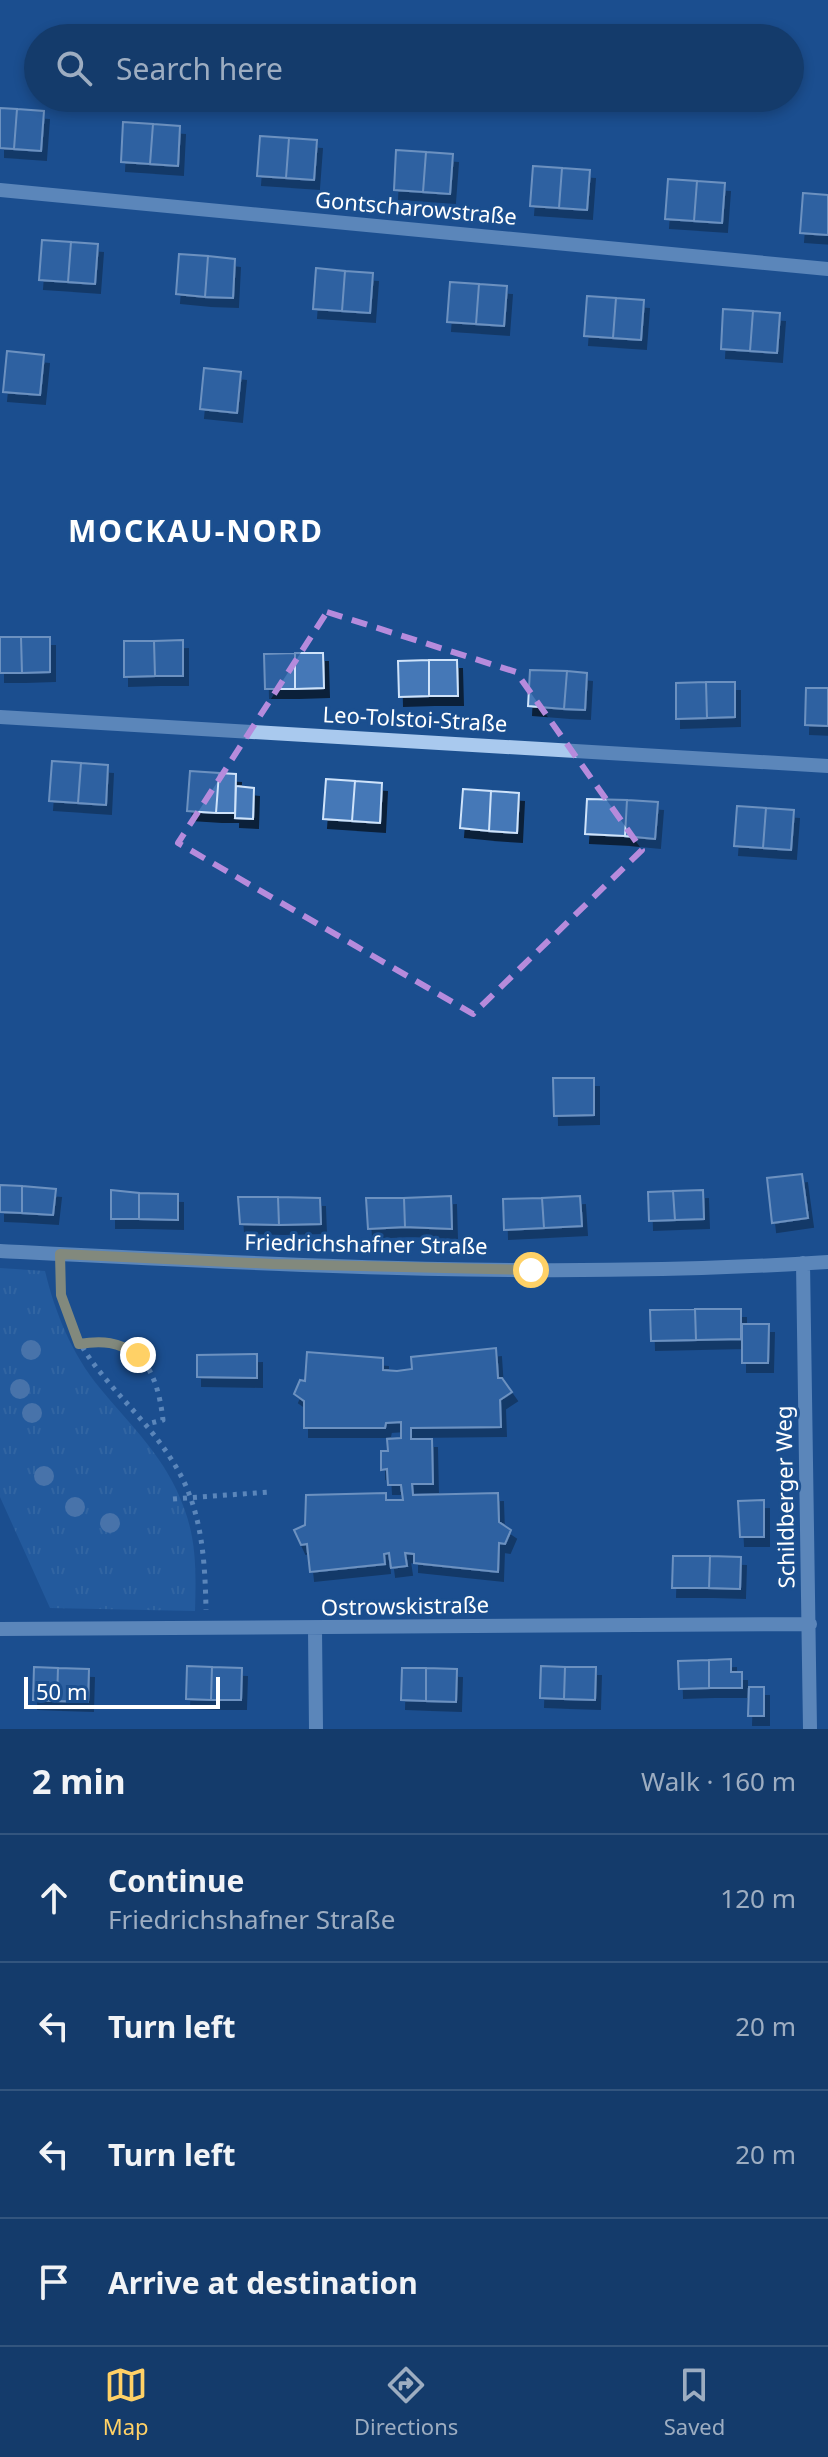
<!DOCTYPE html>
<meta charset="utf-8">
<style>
body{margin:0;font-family:"Noto Sans",sans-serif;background:#214673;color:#f1f3f6}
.scale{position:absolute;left:24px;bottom:20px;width:196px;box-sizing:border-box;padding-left:8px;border:4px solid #fff;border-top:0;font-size:22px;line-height:28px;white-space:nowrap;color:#fff;-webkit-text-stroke:6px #1b4f8f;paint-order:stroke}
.stop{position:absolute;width:24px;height:24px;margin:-18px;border:6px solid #ffd166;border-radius:50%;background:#fff}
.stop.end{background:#ffd166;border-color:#fff;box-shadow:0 2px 8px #0008}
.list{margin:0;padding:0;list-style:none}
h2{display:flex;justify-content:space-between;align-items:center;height:104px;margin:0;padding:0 32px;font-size:34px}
h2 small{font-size:26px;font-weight:400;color:#9dadc1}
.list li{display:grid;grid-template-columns:52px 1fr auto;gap:24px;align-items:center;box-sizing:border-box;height:128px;padding:0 32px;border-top:2px solid #33557e}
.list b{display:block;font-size:30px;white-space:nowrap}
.list p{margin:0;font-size:26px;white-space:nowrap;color:#9dadc1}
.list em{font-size:26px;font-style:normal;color:#9dadc1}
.icon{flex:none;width:44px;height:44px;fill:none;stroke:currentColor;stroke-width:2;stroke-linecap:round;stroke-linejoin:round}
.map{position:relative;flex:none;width:828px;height:1729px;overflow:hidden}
.search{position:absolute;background:#143b6b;box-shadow:0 4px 12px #0003;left:24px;right:24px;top:24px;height:88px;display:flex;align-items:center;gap:20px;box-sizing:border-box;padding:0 28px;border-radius:44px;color:#9dadc1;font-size:30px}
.sheet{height:616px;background:#143b6b}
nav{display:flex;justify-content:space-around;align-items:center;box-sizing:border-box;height:112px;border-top:2px solid #33557e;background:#143b6b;font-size:22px;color:#9dadc1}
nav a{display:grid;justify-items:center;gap:4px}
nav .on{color:#ffd166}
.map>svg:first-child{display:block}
</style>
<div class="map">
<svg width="828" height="1729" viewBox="0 0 828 1729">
<defs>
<pattern id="grass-tufts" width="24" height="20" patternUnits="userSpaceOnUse" patternTransform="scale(2)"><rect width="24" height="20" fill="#2e69ad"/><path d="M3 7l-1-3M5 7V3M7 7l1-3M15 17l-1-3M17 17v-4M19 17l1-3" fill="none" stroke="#4d80b9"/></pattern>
<filter id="shadow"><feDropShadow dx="5" dy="9" stdDeviation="0" flood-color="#0009"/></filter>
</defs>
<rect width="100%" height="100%" fill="#1b4f8f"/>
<path fill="url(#grass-tufts)" d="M0,1268L45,1271C55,1313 72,1354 99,1387C131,1426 167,1459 184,1508C197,1542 196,1576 195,1611L50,1608L0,1497Z"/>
<path fill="#4478b7" stroke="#cfe3fa" stroke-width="2" filter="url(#shadow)" d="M0,108L17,109L14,149L0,148Z
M17,109L44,111L41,151L14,149Z
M123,122L153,124L150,164L121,162Z
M153,124L180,126L178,166L150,164Z
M260,136L289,138L286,178L257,176Z
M289,138L317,140L314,180L286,178Z
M396,150L426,152L423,192L394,190Z
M426,152L453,154L450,194L423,192Z
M533,166L562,168L559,208L530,206Z
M562,168L590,170L587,210L559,208Z
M668,179L697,181L694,221L665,219Z
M697,181L725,183L722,223L694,221Z
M803,193L828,195V235L800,233Z
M42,240L71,242L68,282L39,280Z
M71,242L98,244L95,284L68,282Z
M179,254L208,256L205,297L176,294Z
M208,256L235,259L233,298L205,297Z
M316,268L345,271L342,311L313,309Z
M345,271L373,273L370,313L342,311Z
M450,282L479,284L476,324L447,322Z
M479,284L507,286L504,326L476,324Z
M587,296L616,298L613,338L584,336Z
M616,298L644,300L641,340L613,338Z
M723,309L753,311L750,351L721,349Z
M753,311L780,313L777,353L750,351Z
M7,351L44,355L40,395L3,392Z
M204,368L241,372L237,413L200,409Z
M0,637H21L22,673H0Z
M21,637H50V672L22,673Z
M183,640V676H155L154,641Z
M124,641H154L155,676L124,677Z
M295,653V689H265L264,654Z
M295,653H323L324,688L295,689Z
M429,660V696L399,697L398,661Z
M429,660H457L458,696H429Z
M530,670L567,671L564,709L528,706Z
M567,671L587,673L585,710L564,709Z
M706,682L707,718L676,719V683Z
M706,682H735V717L707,718Z
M806,688H828V726L805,725Z
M52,761L81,763L78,803L49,801Z
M81,763L108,765L106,805L78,803Z
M190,771L219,773L216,813L187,811Z
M219,773L236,774L235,813H216Z
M326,779L355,781L352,821L323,819Z
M355,781L382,783L380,823L352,821Z
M236,786L254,788L253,819L235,818Z
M463,789L491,791L489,831L460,828Z
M491,791L519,793L517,833L489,831Z
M587,799L627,800L625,836L585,834Z
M627,800L658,802L655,839L625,836Z
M737,806L766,808L763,848L734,846Z
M766,808L794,810L791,850L763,848Z
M553,1078H594V1115L554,1116Z
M802,1174L808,1218L772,1223L767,1178Z
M0,1185L22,1186V1213L0,1212Z
M22,1186L56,1189L53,1215L22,1213Z
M111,1190L139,1193V1219H111Z
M703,1190L704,1219L675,1220L673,1191Z
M673,1191L675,1220L649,1221L648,1192Z
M139,1193L178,1194V1220L139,1219Z
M451,1196L452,1229L405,1227L404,1198Z
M580,1196L582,1226L544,1228L542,1198Z
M238,1197H278L279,1225L240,1224Z
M278,1197L320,1198L321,1224L279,1225Z
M366,1198H404L405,1227L368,1229Z
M542,1198L544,1228L504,1230L503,1199Z
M695,1309H741V1339L696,1340Z
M695,1309L696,1340L651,1341L650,1310Z
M742,1324H769L768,1363H742Z
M496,1348L498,1378H502L512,1392L500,1400L501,1427L411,1428V1439H432L433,1484H412L413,1495L498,1493L499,1522L511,1530L505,1544L499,1543L498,1572L414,1563V1554L405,1553L407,1566L391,1568L389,1553L384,1554L385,1564L310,1572L307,1544L301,1545L294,1530L305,1525L306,1495L386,1493V1500H403L401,1485H388L387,1469L381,1470V1451H388L387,1439L401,1438V1422L386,1423L385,1428H304V1401L294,1394L300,1380L305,1381L307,1352L383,1358V1370L397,1371L412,1369L411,1357Z
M257,1354V1378L197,1377V1355Z
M764,1500V1537H740L738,1501Z
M673,1556H710L709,1588H672Z
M710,1556L741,1557L740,1589L709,1588Z
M731,1659V1672H742V1688H709V1660Z
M709,1660V1688L679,1689L678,1661Z
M187,1666L212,1667L211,1700L186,1699Z
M541,1666L565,1667L564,1699L540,1698Z
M34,1667L58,1668L57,1701L33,1700Z
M212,1667L242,1668L241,1700H211Z
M565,1667H596L595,1700L564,1699Z
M58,1668L89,1669L88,1702L57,1701Z
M402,1668H426V1701L401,1700Z
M426,1668L457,1669L456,1702L426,1701Z
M749,1687H764V1716H748Z"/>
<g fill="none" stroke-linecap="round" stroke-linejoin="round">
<path stroke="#a9c9ee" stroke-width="5" stroke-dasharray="4 6" stroke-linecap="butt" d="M60,1271C62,1359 132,1395 173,1462C202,1507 205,1559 206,1610
M79,1344C138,1333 157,1368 163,1420L147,1424
M173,1499L269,1492"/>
<path stroke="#a9c9ee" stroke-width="14" d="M0,190L828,269
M0,717L828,766
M0,1251C275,1265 553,1280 828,1262
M803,1263L810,1729
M0,1629L810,1624
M315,1629L316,1729"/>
</g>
<g fill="#7ea0ca">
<circle cx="31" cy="1350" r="10"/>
<circle cx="20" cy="1389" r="10"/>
<circle cx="32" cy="1413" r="10"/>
<circle cx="44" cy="1476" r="10"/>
<circle cx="75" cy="1507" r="10"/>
<circle cx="110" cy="1523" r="10"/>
</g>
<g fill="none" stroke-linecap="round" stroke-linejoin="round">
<path stroke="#ffd166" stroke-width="10" d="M138,1355C118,1342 103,1340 79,1344L61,1295L60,1254L273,1264L531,1270"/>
</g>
<path d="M0 0H828V1729H0ZM327,612L516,672L642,850L473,1014L178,843Z" fill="#1b4f8f" fill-opacity=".55" fill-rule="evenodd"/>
<path fill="none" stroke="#b68bdc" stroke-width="6" stroke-dasharray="16 10" stroke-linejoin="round" d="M327,612L516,672L642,850L473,1014L178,843Z"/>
<g text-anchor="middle" stroke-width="6" stroke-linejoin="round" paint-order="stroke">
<g font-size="22" fill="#fff" stroke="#1b4f8f">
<text transform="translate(416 208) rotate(5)" y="8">Gontscharowstraße</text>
<text transform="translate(415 719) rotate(3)" y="8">Leo-Tolstoi-Straße</text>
<text transform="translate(366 1244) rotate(1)" y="8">Friedrichshafner Straße</text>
<text transform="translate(785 1497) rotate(-91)" y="8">Schildberger Weg</text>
<text transform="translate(405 1606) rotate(-1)" y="8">Ostrowskistraße</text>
</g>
<g font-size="30" font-weight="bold" letter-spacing="2" fill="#fff" stroke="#1b4f8f">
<text x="196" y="542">MOCKAU-NORD</text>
</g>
</g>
</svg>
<div class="scale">50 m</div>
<div class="stop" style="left:531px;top:1270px"></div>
<div class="stop end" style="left:138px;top:1355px"></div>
<div class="search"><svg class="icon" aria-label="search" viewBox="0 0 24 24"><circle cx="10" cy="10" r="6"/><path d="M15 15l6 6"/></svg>Search here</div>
</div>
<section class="sheet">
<h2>2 min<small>Walk · 160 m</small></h2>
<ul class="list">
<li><svg class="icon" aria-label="ahead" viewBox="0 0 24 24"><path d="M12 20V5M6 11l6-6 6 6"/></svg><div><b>Continue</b><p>Friedrichshafner Straße</p></div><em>120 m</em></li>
<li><svg class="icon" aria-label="left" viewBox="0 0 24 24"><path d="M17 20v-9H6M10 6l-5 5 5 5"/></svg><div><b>Turn left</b></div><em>20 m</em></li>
<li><svg class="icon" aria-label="left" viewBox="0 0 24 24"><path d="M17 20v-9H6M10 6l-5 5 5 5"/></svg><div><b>Turn left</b></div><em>20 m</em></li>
<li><svg class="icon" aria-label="arrive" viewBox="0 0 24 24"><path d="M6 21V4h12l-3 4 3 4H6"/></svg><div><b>Arrive at destination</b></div></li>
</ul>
</section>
<nav>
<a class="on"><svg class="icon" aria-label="map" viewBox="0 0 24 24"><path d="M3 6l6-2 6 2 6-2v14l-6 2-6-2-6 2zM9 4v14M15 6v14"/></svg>Map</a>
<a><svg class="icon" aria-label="directions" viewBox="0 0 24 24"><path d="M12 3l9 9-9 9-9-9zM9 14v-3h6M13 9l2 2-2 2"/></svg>Directions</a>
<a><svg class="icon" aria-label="saved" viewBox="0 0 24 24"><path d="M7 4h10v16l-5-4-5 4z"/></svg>Saved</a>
</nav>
